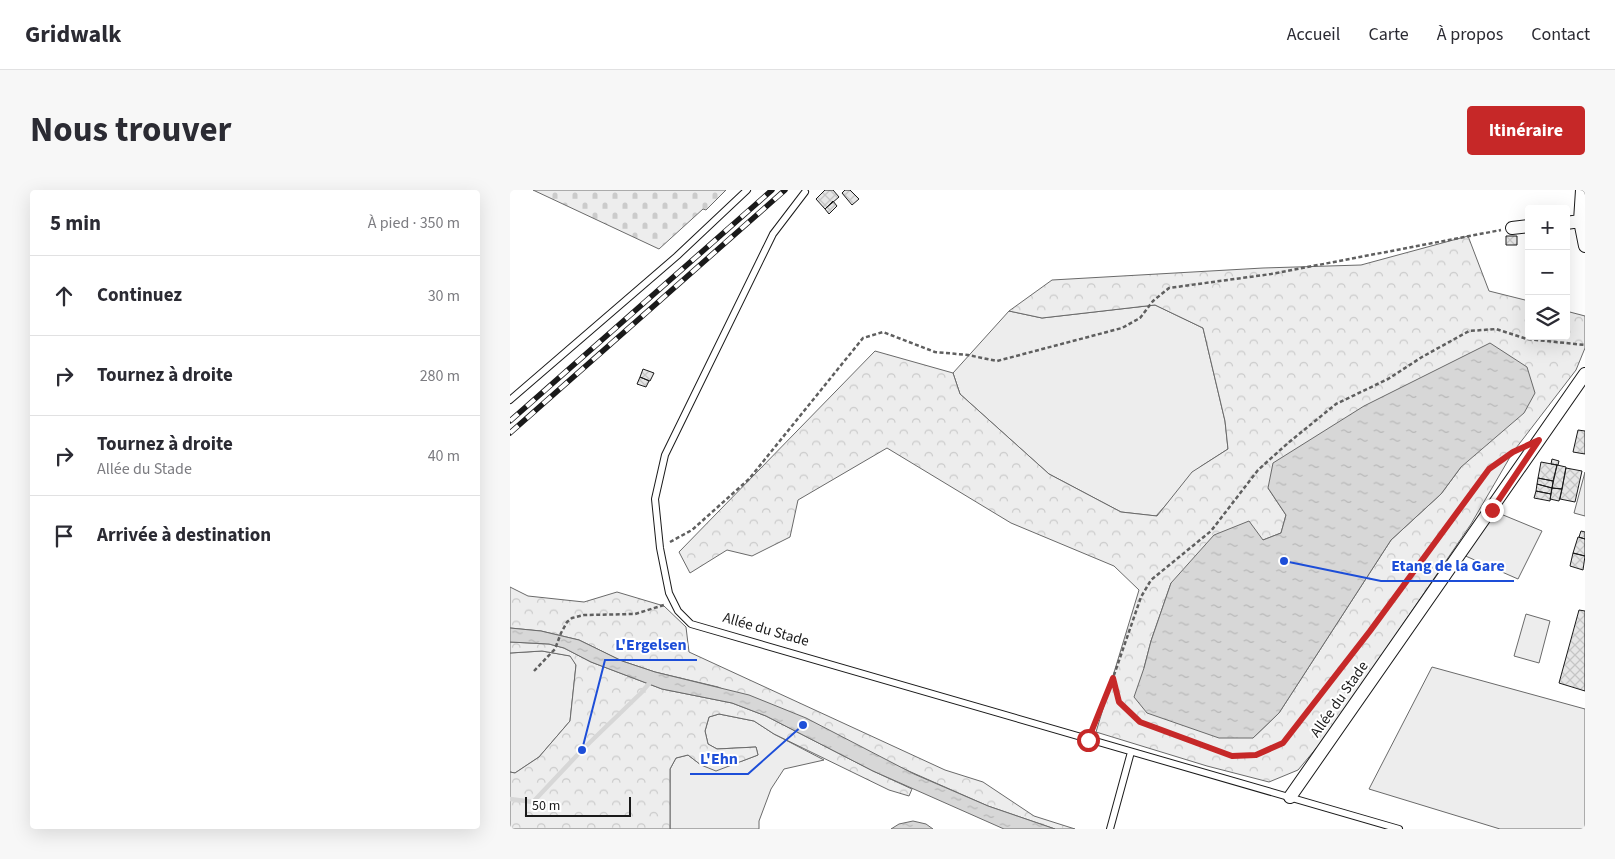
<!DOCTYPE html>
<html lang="fr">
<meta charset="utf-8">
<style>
body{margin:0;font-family:"Source Sans 3",sans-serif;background:#f7f7f7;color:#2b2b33}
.controls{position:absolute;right:15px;top:15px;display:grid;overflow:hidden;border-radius:5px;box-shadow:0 5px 20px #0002}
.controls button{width:45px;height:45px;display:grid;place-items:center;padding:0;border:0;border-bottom:1px solid #e1e1e2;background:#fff;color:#2b2b33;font:25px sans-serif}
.scale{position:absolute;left:15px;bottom:12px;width:106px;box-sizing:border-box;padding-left:5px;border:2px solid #1a1a1a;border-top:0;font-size:14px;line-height:18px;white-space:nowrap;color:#1a1a1a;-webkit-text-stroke:4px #fff;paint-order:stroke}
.stop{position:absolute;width:15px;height:15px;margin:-11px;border:4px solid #c62828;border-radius:50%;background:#fff}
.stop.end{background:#c62828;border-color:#fff;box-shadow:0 1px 5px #0008}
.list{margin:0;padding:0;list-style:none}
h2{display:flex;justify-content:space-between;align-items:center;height:65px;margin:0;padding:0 20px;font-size:21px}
h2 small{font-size:16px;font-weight:400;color:#7c7c81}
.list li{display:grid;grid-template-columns:32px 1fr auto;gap:15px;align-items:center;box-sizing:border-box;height:80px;padding:0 20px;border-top:1px solid #e1e1e2}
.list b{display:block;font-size:19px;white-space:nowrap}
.list p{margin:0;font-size:16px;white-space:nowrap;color:#7c7c81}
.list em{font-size:16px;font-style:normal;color:#7c7c81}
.icon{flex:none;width:28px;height:28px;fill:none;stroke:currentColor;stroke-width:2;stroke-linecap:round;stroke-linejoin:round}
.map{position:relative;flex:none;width:1075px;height:639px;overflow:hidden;border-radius:5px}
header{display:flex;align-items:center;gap:30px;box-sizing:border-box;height:70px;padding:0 25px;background:#fff;border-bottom:1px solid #e1e1e2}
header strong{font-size:24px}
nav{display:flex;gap:28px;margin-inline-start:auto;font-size:18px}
.intro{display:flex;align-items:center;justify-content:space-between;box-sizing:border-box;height:120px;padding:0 30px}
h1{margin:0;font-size:35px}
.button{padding:12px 22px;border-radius:5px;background:#c62828;color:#fff;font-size:18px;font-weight:700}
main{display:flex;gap:30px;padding:0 30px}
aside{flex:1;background:#fff;border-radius:5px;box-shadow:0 5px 20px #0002}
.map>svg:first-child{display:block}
</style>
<header>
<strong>Gridwalk</strong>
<nav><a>Accueil</a><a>Carte</a><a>À propos</a><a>Contact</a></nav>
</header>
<div class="intro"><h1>Nous trouver</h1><a class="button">Itinéraire</a></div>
<main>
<aside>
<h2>5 min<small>À pied · 350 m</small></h2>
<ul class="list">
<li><svg class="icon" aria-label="ahead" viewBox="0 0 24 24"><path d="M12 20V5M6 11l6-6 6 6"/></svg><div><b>Continuez</b></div><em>30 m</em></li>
<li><svg class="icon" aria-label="right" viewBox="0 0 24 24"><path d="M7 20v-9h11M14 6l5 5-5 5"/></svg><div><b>Tournez à droite</b></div><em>280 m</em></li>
<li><svg class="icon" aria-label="right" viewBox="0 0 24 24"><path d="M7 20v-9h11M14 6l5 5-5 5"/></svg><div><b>Tournez à droite</b><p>Allée du Stade</p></div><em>40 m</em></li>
<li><svg class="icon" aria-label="arrive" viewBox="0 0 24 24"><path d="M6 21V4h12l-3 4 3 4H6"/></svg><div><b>Arrivée à destination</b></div></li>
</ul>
</aside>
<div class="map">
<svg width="1075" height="639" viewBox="0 0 1075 639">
<defs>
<pattern id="forest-crowns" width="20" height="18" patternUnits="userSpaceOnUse" patternTransform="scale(1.25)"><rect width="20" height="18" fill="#ededed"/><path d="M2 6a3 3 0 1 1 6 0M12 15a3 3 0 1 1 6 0" fill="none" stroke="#cbcbcb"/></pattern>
<pattern id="cemetery-stones" width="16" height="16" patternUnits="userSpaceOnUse" patternTransform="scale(1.25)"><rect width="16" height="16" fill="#ededed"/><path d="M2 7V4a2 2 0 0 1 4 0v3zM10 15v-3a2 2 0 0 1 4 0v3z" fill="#cbcbcb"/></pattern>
<pattern id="water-ripples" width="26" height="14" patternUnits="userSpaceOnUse" patternTransform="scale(1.25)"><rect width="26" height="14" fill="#d7d7d7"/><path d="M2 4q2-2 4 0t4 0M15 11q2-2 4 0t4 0" fill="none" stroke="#b8b8b8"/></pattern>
<pattern id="building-cross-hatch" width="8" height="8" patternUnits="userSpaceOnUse" patternTransform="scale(1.25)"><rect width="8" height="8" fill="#e6e6e6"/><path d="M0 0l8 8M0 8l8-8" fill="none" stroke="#c5c5c5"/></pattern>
</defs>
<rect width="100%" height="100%" fill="#fff"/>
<path fill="#ededed" stroke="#6a6a6a" d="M645,115L693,138L715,231L718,259L690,277L646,326L611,322L539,284L450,204L443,183L499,121L532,128Z
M1075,282V326L1064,323Z
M981,320L1032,341L1008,389L951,364Z
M1016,424L1040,431L1029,473L1004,466Z
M32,461L61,466L66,475L60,531L29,567L5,583L0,582V463Z
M922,477L1075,519V639H990L859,599Z
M209,524L244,531L264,544L314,570L274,579L261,599L249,631V639H160V579L166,568L178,565L191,575L232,571L248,565L246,557L207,559L198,554L195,541L199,527Z"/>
<path fill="url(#forest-crowns)" stroke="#6a6a6a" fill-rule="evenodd" d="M958,46L979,101L1019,111V146H1056V121L1075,126V158L1066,180L1003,262L961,334L819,543L788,580L759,592L697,576L586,542L629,400L604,376L501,333L377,258L288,310L280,347L242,366L217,360L180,383L169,362L365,161L443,183L450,204L539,284L611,322L647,326L682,282L718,259L715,231L693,138L645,115L532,128L499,121L542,90L753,78L851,75ZM951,277L931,304L881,350L769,523L743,548L634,478L641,451L661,393L753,350L771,343L776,325L758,298Z
M0,397L18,406L74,412L107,402L154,416L176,437L179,462L435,580L473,592L524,626L565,639H545L478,616L208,497L145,482L112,471L69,450L31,441L0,438Z
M0,452L39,454L54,458L81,472L152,499L222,513L256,526L363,581L402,599L399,606L379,600L264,544L244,531L209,524L199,527L195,541L198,554L207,559L246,557L248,565L206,581L191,575L178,565L166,568L160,579V639H0V582L5,583L29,567L60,531L66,475L60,466L32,461L0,463Z"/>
<path fill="url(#cemetery-stones)" stroke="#6a6a6a" d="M23,0H216L196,20L193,19L149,59Z"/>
<path fill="url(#water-ripples)" stroke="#6a6a6a" d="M980,153L1017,177L1025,203L1014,223L951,277L931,304L881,350L769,523L743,548H709L637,523L624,507L634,478L641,451L661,393L704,345L739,331L753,350L771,343L776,325L758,298L763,273L854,216Z
M0,438L31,441L69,450L112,471L145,482L239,505L296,528L404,584L478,616L545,639H494L363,581L256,526L222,513L152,499L81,472L54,458L39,454L0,452Z
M403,631L416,634L423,639H381L389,634Z"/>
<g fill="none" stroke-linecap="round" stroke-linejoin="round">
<path stroke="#d7d7d7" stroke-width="4.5" d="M0,609L23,612L72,560L131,503L142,490"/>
</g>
<path fill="url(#building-cross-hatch)" stroke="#1a1a1a" d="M315,0H323L329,7L315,19L306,9Z
M335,0H340L349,9L342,15L332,3Z
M323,11L327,16L319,24L315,19Z
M996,46H1007V55H996Z
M133,179L144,183L140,191L130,187Z
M130,187L139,191L136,197L127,194Z
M1068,240L1075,241V264L1063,262Z
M1042,269L1049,271L1048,275L1041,274Z
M1031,272L1047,275L1043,291L1028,288Z
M1047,275L1056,277L1052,299L1042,298Z
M1056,278L1072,281L1065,312L1050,309Z
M1028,288L1043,291L1042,298L1027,294Z
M1027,294L1042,298L1041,304L1026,301Z
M1042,298L1052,299L1049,311L1040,309Z
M1026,301L1041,304L1040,311L1024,308Z
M1071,341L1075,342V349L1069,347Z
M1068,347L1075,349V366L1063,363Z
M1063,363L1075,366L1073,380L1060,376Z
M1069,420L1075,421V501L1049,493Z"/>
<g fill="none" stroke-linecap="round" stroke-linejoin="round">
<g stroke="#1a1a1a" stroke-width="8">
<path id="service" d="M295,2L263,44L155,265L145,309L150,358L159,403L168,421L181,434L889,639
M0,210L167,66L237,0
M600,639L621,562"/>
</g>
<g stroke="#1a1a1a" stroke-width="14">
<path id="minor" d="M1072,0L1070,31L1075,56
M1056,33L1070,31
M1002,38L1019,36
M780,607L1075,184"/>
</g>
<path stroke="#5f5f5f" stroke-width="2.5" stroke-dasharray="4 2.5" stroke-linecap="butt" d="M160,352L182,340L239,289L353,148L373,142L425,162L458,165L487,171L612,138L630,128L643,111L659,98L761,84L991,40
M24,481L45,459L51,443L57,432L62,428L74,425L125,424L154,415
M604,490L609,512L630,531L722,566L746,565L773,553L860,441L979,279L1004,261
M582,540L603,488L631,407L641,390L701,341L748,280L778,253L826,214L878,189L912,167L959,141L986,139L1017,149L1075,155"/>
<use href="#service" stroke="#fff" stroke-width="6"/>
<use href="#minor" stroke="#fff" stroke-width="12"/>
<g stroke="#1a1a1a" stroke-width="5.5">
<path id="rail" d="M0,231L262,0
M0,243L275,0"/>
</g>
<use href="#rail" stroke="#fff" stroke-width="4" stroke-dasharray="11" stroke-linecap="butt"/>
</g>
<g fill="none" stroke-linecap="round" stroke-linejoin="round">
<path stroke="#c62828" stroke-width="6" d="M578,550L603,488L609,512L630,532L722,566L746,565L773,553L860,441L979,279L1003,262L1029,250L982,320"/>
</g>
<g text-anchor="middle" stroke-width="4" stroke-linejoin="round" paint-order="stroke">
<g font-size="15" fill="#1a1a1a" stroke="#fff">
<text transform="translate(256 439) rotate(16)" y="5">Allée du Stade</text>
<text transform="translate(829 509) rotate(-55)" y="5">Allée du Stade</text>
</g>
</g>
<path fill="none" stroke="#1d4ed8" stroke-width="2" d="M774 371L871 391H1004M72 560L95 470H187M293 535L238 584H180"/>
<g fill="#1d4ed8" stroke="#fff" stroke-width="2">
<circle cx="774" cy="371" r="5"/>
<circle cx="72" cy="560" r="5"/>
<circle cx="293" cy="535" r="5"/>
</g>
<g font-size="16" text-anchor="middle" font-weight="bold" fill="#1d4ed8" stroke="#fff" stroke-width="4" stroke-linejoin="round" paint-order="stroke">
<text x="938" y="381">Etang de la Gare</text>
<text x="141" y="460">L'Ergelsen</text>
<text x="209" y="574">L'Ehn</text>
</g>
</svg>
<div class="controls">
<button>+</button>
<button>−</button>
<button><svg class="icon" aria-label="layers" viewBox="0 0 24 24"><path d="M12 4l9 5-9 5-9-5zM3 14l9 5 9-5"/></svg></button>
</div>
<div class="scale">50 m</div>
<div class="stop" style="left:578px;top:550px"></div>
<div class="stop end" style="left:982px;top:320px"></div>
</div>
</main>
